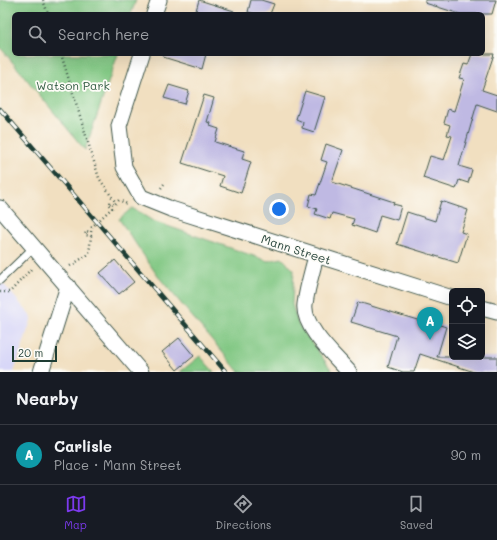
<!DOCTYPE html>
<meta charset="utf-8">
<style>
body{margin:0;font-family:Mali,sans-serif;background:#20242c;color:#f1f3f6}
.controls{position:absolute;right:12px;bottom:12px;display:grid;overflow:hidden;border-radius:6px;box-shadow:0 4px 16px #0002}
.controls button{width:36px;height:36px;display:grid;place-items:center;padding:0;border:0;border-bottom:1px solid #363941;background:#171b24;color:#f1f3f6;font:20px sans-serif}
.scale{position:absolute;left:12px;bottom:10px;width:45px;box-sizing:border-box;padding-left:4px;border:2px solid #1f3d34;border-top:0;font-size:11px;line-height:14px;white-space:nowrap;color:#1f3d34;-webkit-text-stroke:3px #fdfcf7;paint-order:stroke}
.you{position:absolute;left:279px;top:209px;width:14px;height:14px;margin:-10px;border:3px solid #fff;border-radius:50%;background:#1a73e8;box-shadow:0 0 0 6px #1a73e833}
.badge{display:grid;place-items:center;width:26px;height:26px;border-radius:50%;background:#7c3aed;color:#fff;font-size:13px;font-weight:700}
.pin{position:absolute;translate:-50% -33px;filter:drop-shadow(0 1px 2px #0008)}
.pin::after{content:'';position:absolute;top:21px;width:14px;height:12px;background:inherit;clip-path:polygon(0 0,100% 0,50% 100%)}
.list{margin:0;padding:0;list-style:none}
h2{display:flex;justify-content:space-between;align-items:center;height:52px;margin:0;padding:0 16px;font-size:17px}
h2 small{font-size:13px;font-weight:400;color:#9ea1a6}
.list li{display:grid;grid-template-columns:26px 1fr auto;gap:12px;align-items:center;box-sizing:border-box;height:60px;padding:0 16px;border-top:1px solid #363941}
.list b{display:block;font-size:15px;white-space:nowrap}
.list p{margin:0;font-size:13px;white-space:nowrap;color:#9ea1a6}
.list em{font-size:13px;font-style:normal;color:#9ea1a6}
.icon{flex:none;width:22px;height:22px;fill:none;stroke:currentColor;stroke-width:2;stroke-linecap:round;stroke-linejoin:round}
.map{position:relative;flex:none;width:497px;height:372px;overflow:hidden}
.search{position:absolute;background:#171b24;box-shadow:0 4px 16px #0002;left:12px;right:12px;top:12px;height:44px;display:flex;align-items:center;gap:10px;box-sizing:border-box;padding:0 14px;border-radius:6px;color:#9ea1a6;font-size:15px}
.sheet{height:112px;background:#171b24}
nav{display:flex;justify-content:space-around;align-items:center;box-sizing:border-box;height:56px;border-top:1px solid #363941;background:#171b24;font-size:11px;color:#9ea1a6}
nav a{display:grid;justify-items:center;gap:2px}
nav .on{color:#7c3aed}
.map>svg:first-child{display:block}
</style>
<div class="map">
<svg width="497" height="372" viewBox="0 0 497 372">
<rect width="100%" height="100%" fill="#fdfcf7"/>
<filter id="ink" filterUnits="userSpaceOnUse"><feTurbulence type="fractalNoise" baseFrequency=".025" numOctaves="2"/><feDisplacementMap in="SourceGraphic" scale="8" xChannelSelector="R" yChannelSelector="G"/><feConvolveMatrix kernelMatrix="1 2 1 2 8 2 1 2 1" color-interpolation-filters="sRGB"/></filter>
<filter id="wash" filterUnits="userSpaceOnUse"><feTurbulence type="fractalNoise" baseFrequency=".012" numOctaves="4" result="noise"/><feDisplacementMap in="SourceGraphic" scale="16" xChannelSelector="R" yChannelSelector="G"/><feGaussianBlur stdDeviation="0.9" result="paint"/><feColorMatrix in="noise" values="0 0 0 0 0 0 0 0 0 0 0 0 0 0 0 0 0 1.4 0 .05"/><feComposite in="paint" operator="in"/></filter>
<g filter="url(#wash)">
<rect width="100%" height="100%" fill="#f1dfc0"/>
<path fill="#d8d7f8" d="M0,280L32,317L14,372H0Z"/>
<path fill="#81c783" stroke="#50825c" d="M0,0H136L131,14H14V54H118L85,150L0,47Z
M132,208L153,221L268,261L282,258L294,270L292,304L298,324L333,372H239L157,275L119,219Z
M200,356L214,372H180Z"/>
<g id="blocks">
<path fill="#bfb9e3" d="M199,0L234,11L233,14H195Z
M251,0H261L274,4L270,14H255L248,12Z
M425,0H496L492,14H460L425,3Z
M164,54H206L202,69L163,57Z
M472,54H494L482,90L497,95V111L477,104L459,166L472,170L468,183L459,180L456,189L423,178L430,156L444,160L452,136L447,135L450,125L444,123L448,109L454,111L464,79L459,78L464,64L468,65Z
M169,85L189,91L185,104L164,98Z
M305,91L325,97L314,132L302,128L303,122L296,119Z
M204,95L214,98L207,122L211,123L210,126L219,129L215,142L244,151L242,159L251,162L241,193L220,186L223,176L182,163Z
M326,144L343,150L332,182L394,202L393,204L401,206L397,220L380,215L375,233L352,225L354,219L332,213L330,219L315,214L317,209L308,206L311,194L316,195L327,162L321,160Z
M441,201L468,210L461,232L467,234L458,263L397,244L407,212L435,221Z
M115,260L134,282L119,294L100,273Z
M358,302L424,322L425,320L446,327L437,357H497V372H474L420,354L414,372H403L388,367L397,336L351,322Z
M179,338L194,356L177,370L162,352Z"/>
</g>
</g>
<g filter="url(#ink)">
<use href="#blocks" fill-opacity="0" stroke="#3e5549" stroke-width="1"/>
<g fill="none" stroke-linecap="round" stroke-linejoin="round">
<g stroke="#3e5549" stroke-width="9">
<path id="service" d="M0,280L33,248"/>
</g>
<g stroke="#3e5549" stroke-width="17">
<path id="minor" d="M154,14L159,0
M142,54L119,126L124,167L141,197L171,209L452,298
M0,208L141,372
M316,256C312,272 307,288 305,304C302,327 335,356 349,372
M482,308L497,312
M41,372L68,286"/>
</g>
<path stroke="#3e5549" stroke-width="2.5" stroke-dasharray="1 3" stroke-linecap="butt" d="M43,0L48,14
M61,54L99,178L116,203
M161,188L164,184
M70,266L89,254L91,236L85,235L86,231L91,232L92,227L112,208L108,204L111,202L114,205L119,200L127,204
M0,292H10L32,268"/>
<use href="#service" stroke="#fff" stroke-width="7"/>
<use href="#minor" stroke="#fff" stroke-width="15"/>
<g stroke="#1f3d34" stroke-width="4.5">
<path id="rail" d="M0,109L226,372"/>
</g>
<use href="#rail" stroke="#fdfcf7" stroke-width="3" stroke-dasharray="9" stroke-linecap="butt"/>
</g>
</g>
<g text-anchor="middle" stroke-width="3.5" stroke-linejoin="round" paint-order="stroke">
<g font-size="12" fill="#386048" stroke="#fdfcf7">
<text x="73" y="90">Watson Park</text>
</g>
<g font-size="12" fill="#1f3d34" stroke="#fdfcf7">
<text transform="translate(296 250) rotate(18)" y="4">Mann Street</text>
</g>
</g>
</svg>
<div class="controls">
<button><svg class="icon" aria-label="locate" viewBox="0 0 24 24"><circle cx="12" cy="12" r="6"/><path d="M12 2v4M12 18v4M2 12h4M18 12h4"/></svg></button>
<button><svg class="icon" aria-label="layers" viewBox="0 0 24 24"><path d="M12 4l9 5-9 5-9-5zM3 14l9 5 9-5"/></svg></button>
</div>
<div class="scale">20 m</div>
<div class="you"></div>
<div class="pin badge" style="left:430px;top:340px;background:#0f9aa8">A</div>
<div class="search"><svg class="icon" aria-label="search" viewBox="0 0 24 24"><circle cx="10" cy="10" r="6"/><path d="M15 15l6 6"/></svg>Search here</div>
</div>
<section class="sheet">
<h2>Nearby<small></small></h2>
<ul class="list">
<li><span class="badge" style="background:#0f9aa8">A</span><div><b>Carlisle</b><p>Place · Mann Street</p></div><em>90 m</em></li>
</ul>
</section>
<nav>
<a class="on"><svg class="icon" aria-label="map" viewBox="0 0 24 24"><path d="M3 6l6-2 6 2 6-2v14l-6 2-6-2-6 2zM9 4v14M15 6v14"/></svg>Map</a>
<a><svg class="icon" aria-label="directions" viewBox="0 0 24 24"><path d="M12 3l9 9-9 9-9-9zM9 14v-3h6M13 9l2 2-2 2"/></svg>Directions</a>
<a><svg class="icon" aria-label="saved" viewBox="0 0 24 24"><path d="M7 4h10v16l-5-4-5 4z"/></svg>Saved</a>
</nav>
